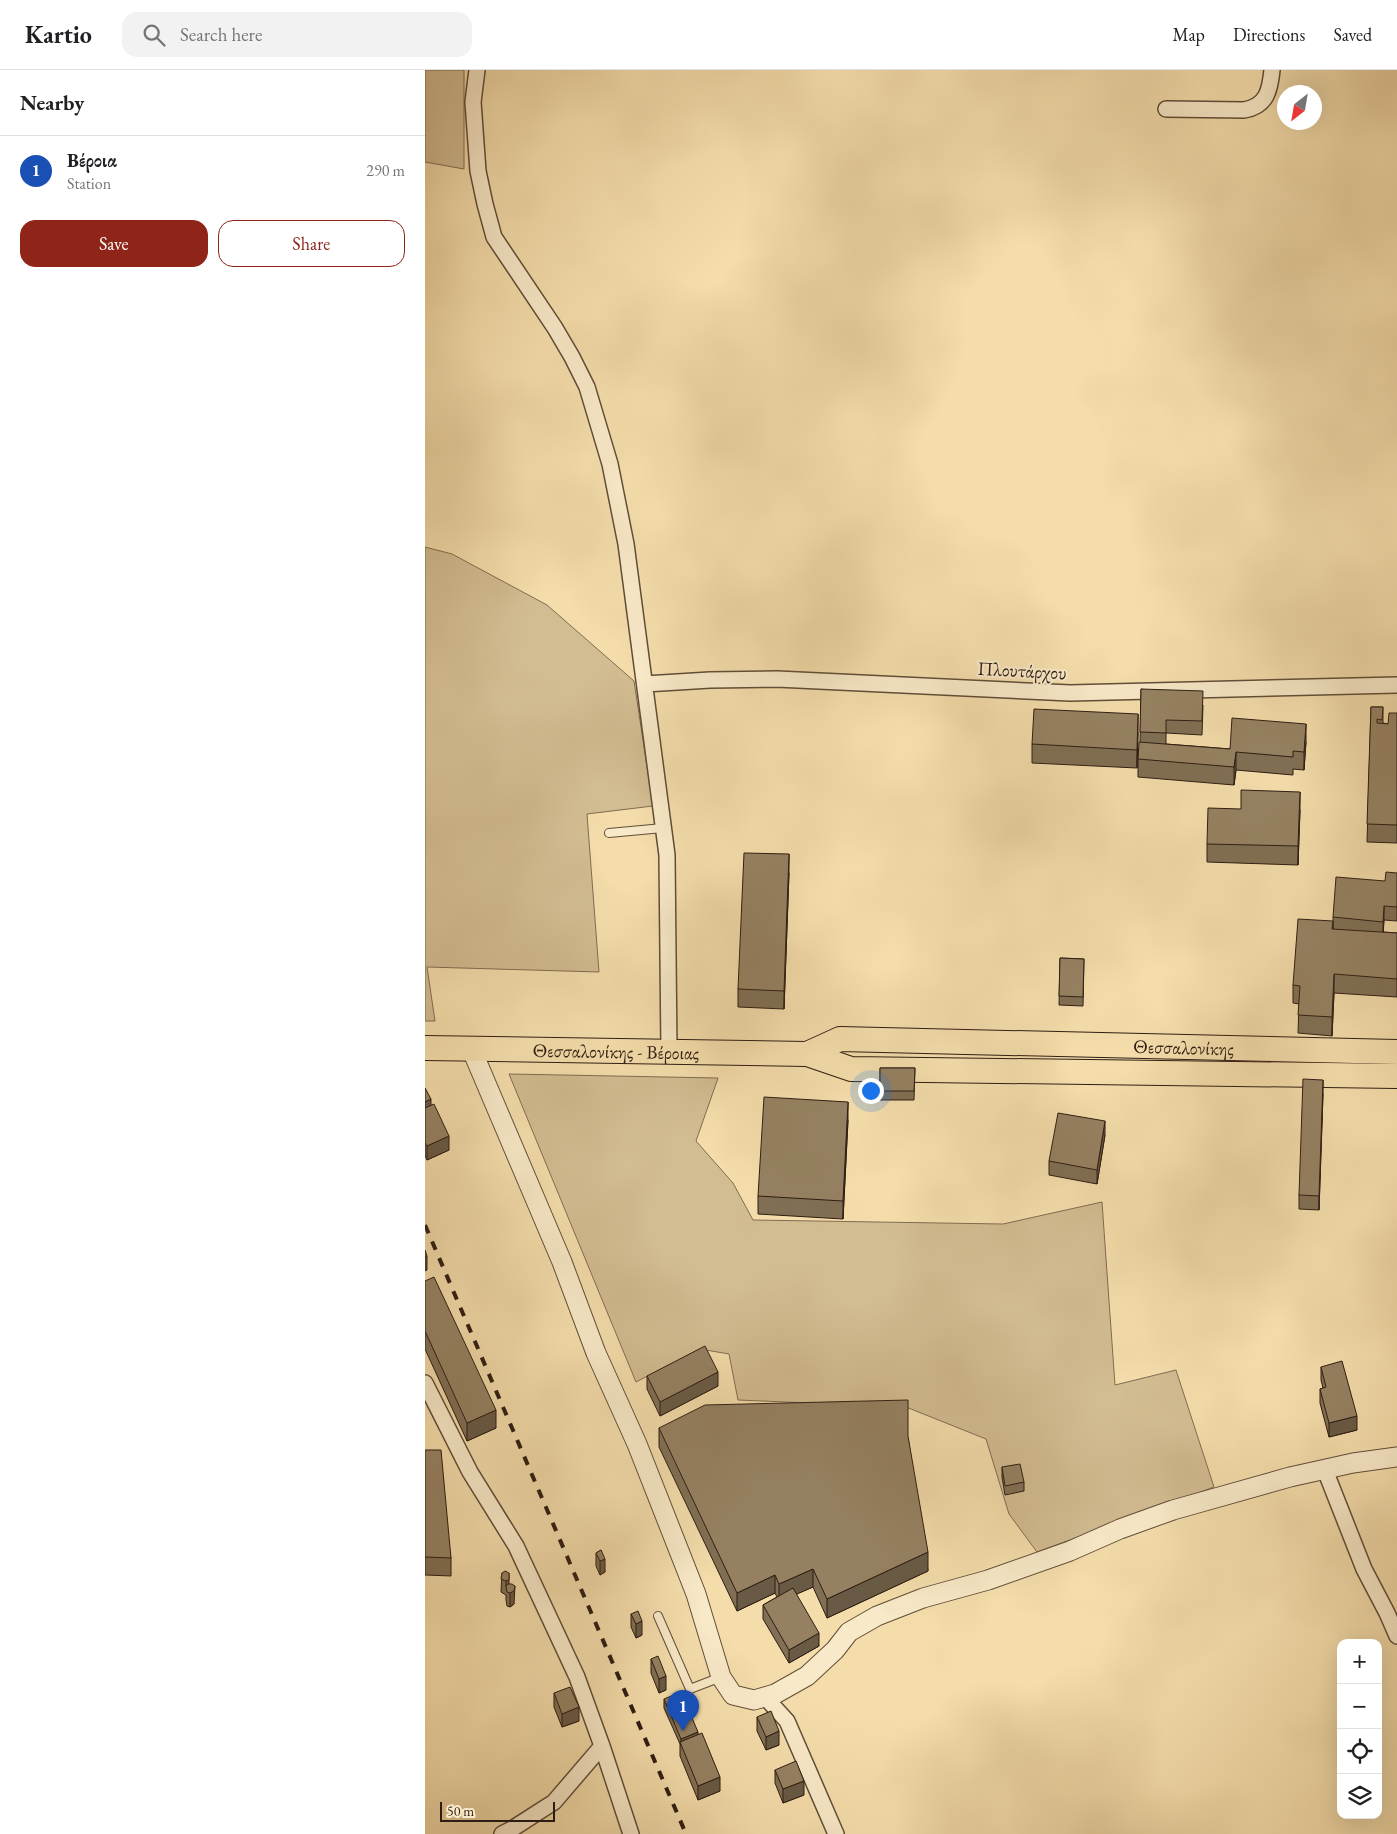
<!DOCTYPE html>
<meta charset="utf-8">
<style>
body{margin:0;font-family:"EB Garamond",serif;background:#f2f2f2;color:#202124}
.controls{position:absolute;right:15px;bottom:15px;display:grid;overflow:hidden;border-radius:10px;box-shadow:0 5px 20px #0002}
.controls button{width:45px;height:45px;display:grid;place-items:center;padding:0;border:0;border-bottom:1px solid #e0e0e0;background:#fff;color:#202124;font:25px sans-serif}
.compass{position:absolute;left:852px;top:15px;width:45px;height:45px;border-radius:50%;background:#fff;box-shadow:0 5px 20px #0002;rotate:211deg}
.scale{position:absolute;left:15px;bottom:12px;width:115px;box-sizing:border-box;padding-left:5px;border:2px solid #2e1d12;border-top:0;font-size:14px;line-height:18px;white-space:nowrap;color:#2e1d12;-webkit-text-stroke:4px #f8e9c8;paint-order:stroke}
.you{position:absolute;left:445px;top:1020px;width:18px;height:18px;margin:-12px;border:4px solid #fff;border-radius:50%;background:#1a73e8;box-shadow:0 0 0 8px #1a73e833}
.badge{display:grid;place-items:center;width:32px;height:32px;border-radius:50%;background:#8f2418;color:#fff;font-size:16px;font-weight:700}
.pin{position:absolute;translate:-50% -41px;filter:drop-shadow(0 1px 2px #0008)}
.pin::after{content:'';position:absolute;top:26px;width:18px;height:15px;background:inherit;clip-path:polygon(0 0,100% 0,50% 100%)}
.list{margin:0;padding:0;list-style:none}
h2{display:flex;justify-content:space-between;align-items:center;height:65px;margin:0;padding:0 20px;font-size:21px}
h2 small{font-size:16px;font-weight:400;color:#757577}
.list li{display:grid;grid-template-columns:32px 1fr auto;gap:15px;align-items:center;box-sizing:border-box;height:70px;padding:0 20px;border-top:1px solid #e0e0e0}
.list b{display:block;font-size:19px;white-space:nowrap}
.list p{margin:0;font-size:16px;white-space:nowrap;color:#757577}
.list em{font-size:16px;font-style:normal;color:#757577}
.actions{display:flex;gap:10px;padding:15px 20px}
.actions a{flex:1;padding:11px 0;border:1px solid #8f2418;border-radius:15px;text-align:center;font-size:18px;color:#8f2418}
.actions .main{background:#8f2418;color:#fff}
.icon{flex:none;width:28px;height:28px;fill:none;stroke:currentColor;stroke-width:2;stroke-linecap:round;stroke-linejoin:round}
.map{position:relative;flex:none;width:972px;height:1764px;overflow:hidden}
header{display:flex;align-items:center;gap:30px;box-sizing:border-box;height:70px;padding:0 25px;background:#fff;border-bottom:1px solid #e0e0e0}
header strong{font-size:24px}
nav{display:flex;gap:28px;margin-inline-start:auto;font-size:18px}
.search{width:350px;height:45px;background:#f2f2f2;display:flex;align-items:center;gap:12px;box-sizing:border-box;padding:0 18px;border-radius:15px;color:#757577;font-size:19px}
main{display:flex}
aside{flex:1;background:#fff}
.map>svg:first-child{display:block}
</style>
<header>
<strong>Kartio</strong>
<div class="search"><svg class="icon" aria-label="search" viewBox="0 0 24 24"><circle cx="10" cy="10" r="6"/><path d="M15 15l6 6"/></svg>Search here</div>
<nav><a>Map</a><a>Directions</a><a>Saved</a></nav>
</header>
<main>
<aside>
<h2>Nearby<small></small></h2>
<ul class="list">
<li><span class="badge" style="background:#1a4fb4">1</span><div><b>Βέροια</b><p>Station</p></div><em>290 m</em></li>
</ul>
<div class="actions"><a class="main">Save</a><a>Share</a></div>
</aside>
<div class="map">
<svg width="972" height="1764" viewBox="0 0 972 1764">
<rect width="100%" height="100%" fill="#f4ddab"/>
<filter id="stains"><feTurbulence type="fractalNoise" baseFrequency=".004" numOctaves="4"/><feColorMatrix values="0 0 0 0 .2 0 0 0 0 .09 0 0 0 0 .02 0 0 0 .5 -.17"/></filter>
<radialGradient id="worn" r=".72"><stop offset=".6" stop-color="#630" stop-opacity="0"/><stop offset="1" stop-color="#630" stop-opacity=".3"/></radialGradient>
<path fill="#d2bc91" stroke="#806c52" d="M0,0H39V99L0,92Z
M0,477L27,484L122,535L209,611L228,736L162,744L174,902L2,897L10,951H0Z
M84,1004L293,1008L271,1071L308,1113L328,1150L578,1154L677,1132L690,1315L751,1300L789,1417L612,1482L584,1444L561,1369L481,1337L313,1330L304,1284L275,1279L211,1312Z"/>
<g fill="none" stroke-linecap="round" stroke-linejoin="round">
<g stroke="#604d38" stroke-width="10">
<path id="service" d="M184,763L238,758
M233,1546L265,1619L296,1607"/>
</g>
<g stroke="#604d38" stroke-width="18">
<path id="minor" d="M52,0L48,32L53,101L60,134L69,167L130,258L147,287L162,317L185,394L201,474L242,785L244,982
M741,39L819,40C842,36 845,20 847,0
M220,614L285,610L352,609L645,623L972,615
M0,1313L45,1402L91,1476L152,1607L177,1676L206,1764
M900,1400L939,1499L962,1543L972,1566
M340,1627L362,1651L411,1764
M77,1764L87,1759L129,1732L177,1676"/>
</g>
<g stroke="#604d38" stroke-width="21">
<path id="tertiary" d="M46,978L137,1192L171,1283L212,1374L271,1524L296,1607L308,1625L329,1630L350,1624L382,1606L410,1580L424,1562L452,1546L498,1528L563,1510L645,1481L695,1459L748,1440L865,1407L928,1393L972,1387"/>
</g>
<g stroke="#2e1d12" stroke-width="26">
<g id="primary">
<path id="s1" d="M0,978L382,984L426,999L972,1006"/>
<path id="s2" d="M382,984L415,969L972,982"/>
</g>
</g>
<use href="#service" stroke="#f8e9c8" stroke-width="8"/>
<use href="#minor" stroke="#f8e9c8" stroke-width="15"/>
<use href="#tertiary" stroke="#f8e9c8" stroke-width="19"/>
<use href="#primary" stroke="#f4ddab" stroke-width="24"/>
<path stroke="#2e1d12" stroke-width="4" stroke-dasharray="9 9" stroke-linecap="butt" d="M0,1155L261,1764"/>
</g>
<path fill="#806f54" stroke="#2e1d12" d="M716,619L778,635L777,665L741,663V674L805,679L881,672L879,700L868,699V705L811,700L809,715L713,707V689L715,672Z
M946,637H958V653L963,654L972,643V773L942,772Z
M713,662L712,698L607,693V674Z
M816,739L875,740L873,795L782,792V774Z
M364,803L359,939L313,937V919Z
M972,803V851L959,850L958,862L972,863V927L909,923L907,966L873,963L874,934L868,933V915L908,851V859V847Z
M635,888L659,889L658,936L634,935Z
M455,998H490L489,1030H455Z
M0,1018L6,1036L24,1080L2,1090L0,1086Z
M898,1024L894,1140L874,1139V1125Z
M423,1050L418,1149L333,1144V1126Z
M680,1065L672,1114L624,1105V1091Z
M0,1211L71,1358L42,1371L0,1279Z
M896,1297L932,1360L904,1367L895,1333V1319L898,1318L896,1310Z
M222,1306L293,1316L235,1346L222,1319Z
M234,1358L483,1367L503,1501L402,1548L388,1517L371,1524L394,1576L364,1593L338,1549V1535L352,1527L350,1523L312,1541L234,1377Z
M0,1380L26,1488V1506L0,1505Z
M577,1397L599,1412V1421L580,1425L577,1407Z
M176,1480L180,1502L175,1505L171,1496V1483Z
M77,1503L84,1514L89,1534L85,1537L82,1536L81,1530V1525L76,1522Z
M206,1544L217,1565L211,1568L206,1557Z
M226,1589L241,1620L234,1623L226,1603Z
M129,1623L154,1651L137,1657L129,1637Z
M239,1629L273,1664L295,1721L273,1730L255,1686V1674L239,1638Z
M332,1647L354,1675L341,1680L332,1661Z
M350,1700L379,1725L358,1733L350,1713Z"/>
<path fill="#685a45" stroke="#2e1d12" d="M713,644V662L712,698V680Z
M881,654V672L879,700V682Z
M811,682V700L809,715V697Z
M875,722V740L873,795V776Z
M364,784V803L359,939V921Z
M959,836V850L958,866V852Z
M909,904V923L907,966V947Z
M898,1010V1024L894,1140V1126Z
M6,1029V1043L0,1046V1032Z
M423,1032V1050L418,1149V1131Z
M680,1051V1065L672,1114V1100Z
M24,1066V1080L2,1090V1076Z
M2,1186V1200L0,1201V1187Z
M293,1302V1316L235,1346V1332Z
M71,1340V1358L42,1371V1353Z
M932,1346V1360L904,1367V1353Z
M503,1482V1501L402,1548V1529Z
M180,1489V1502L175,1505V1491Z
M388,1499V1517L354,1532V1514Z
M84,1503V1523L81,1516V1511Z
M350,1505V1523L312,1541V1523Z
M90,1516L89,1534L85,1537V1523Z
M217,1551V1565L211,1568V1554Z
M394,1563V1576L364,1593V1580Z
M241,1606V1620L234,1623V1609Z
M154,1637V1651L137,1657V1644Z
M354,1661V1675L341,1680V1667Z
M273,1662V1671L256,1676V1669Z
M295,1707V1721L273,1730V1716Z
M379,1711V1725L358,1733V1719Z"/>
<path fill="#958162" stroke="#2e1d12" d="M716,619L778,621L777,651L741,650V663L715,662Z
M946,637H958L957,650L952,649V653L963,654L964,643H972V755L942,754Z
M609,639L713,644L712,680L607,674Z
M807,648L881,654L879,682L868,681V687L811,682L809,697L713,689L714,672L805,679Z
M816,720L875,722L873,776L782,774L783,738L816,739Z
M319,783L364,784L359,921L313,919Z
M961,802L972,803V837L959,836L958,852L908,847L911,807L960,811Z
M873,849L908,851L907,859L972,863V909L909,904L907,947L873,945L875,916L868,915Z
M635,888L659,889L658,927L634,926Z
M455,998H490L489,1021H455Z
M878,1009L898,1010L894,1126L874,1125Z
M0,1018L6,1029L0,1032Z
M339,1027L423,1032L418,1131L333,1126Z
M9,1034L24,1066L2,1076L0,1073V1038Z
M633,1043L680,1051L672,1100L624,1091Z
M0,1180L2,1186L0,1187Z
M9,1207L71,1340L42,1353L0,1261V1211Z
M280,1276L293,1302L235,1332L222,1306Z
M917,1291L932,1346L904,1353L895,1319L901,1317L896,1297Z
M483,1330V1366L503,1482L402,1529L388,1499L354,1514L350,1505L312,1523L234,1358L280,1335Z
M0,1380H16L26,1488L0,1487Z
M595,1394L599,1412L580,1416L577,1397Z
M176,1480L180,1489L175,1491L171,1483Z
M80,1501L84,1503V1510L81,1511L76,1509L77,1503Z
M83,1514H87L90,1516L89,1521L85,1523L82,1522L81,1516Z
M368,1518L394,1563L364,1580L338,1535Z
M213,1541L217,1551L211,1554L206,1544Z
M233,1586L241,1606L234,1609L226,1589Z
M145,1617L154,1637L137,1644L129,1623Z
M256,1622L273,1662L256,1669L239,1629Z
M346,1641L354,1661L341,1667L332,1647Z
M277,1663L295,1707L273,1716L255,1672Z
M371,1691L379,1711L358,1719L350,1700Z"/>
<g text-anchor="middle" stroke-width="4" stroke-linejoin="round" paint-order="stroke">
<g font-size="19" fill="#2e1d12" stroke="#f8e9c8">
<text transform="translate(597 600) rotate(3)" y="7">Πλουτάρχου</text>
<text dy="7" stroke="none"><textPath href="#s2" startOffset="380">Θεσσαλονίκης</textPath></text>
<text dy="7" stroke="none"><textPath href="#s1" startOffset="191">Θεσσαλονίκης - Βέροιας</textPath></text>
</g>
</g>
<rect width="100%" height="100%" filter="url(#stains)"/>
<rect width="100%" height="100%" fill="url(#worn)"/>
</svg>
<div class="controls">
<button>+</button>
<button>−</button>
<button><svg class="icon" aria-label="locate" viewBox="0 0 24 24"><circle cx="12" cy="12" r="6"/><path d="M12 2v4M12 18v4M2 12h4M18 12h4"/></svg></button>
<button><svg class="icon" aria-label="layers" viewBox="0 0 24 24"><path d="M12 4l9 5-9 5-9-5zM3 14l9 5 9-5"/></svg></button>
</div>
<svg class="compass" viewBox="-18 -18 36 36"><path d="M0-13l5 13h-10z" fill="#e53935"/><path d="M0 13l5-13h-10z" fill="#757577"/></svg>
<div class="scale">50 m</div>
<div class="you"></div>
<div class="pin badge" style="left:258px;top:1661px;background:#1a4fb4">1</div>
</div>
</main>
